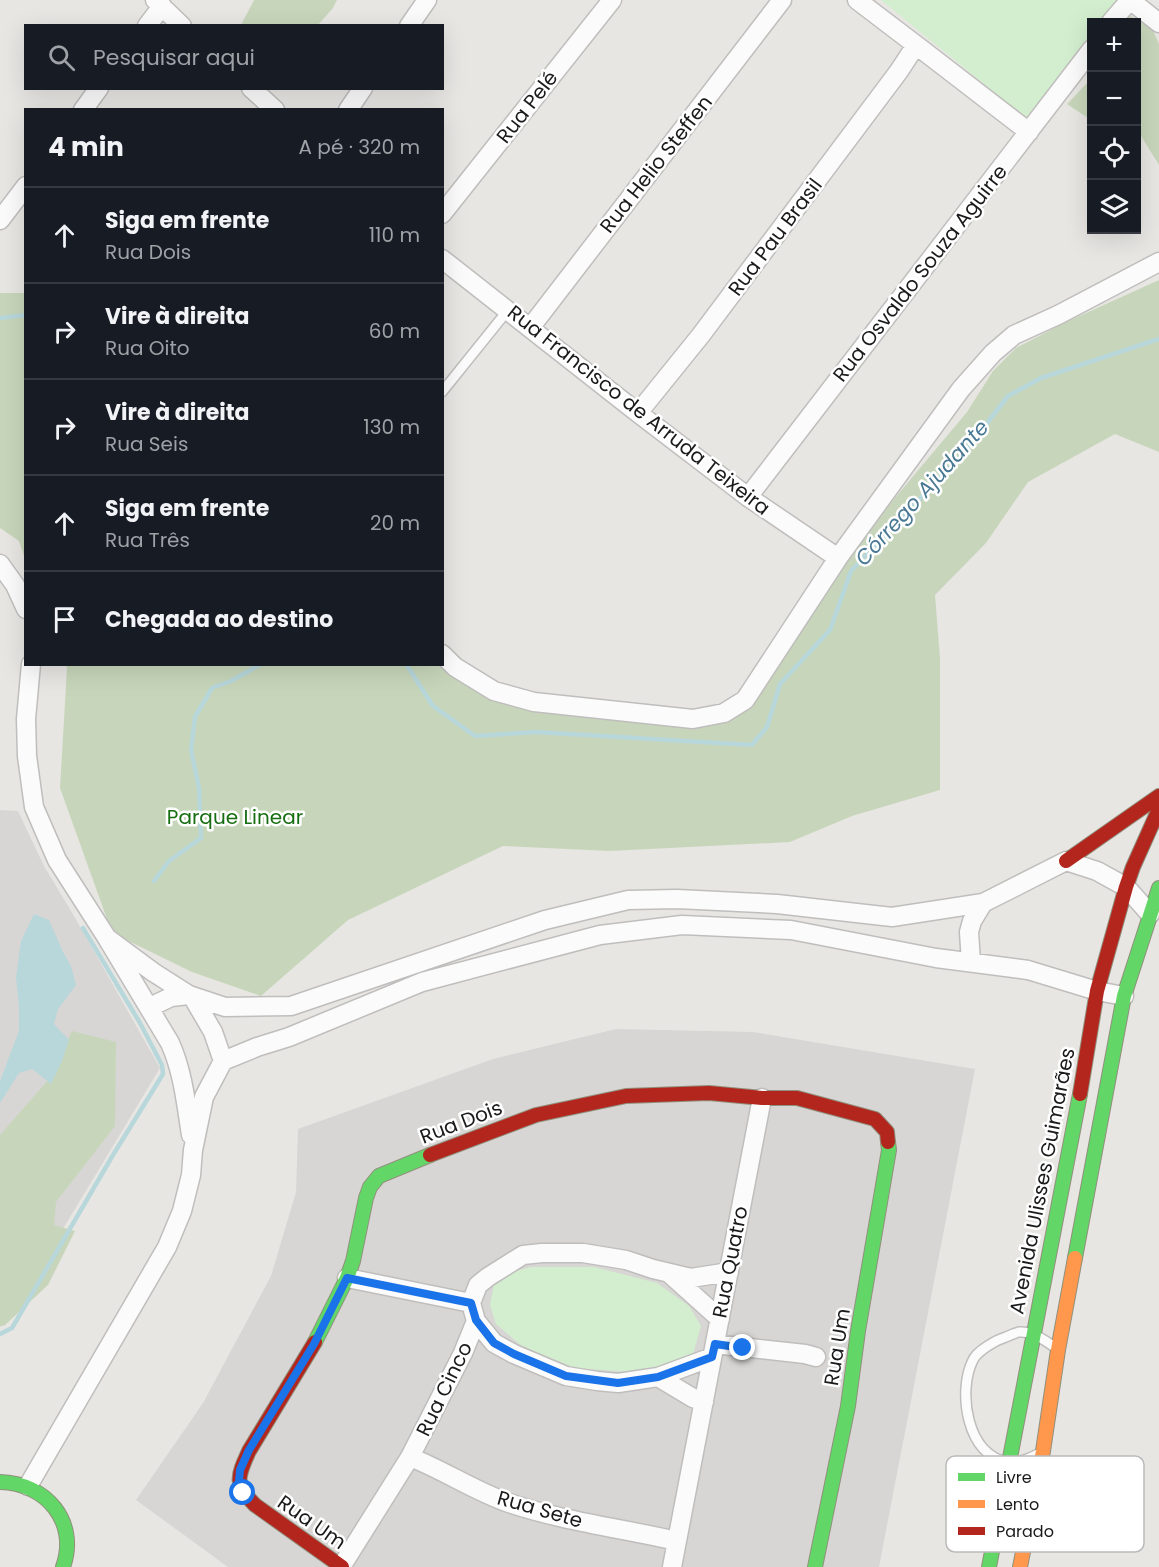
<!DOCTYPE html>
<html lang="pt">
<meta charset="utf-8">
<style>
body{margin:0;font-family:Poppins,sans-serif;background:#242831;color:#f1f3f6}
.controls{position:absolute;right:18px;top:18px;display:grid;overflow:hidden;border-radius:0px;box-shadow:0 6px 24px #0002}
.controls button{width:54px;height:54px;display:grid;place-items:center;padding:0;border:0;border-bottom:2px solid #363941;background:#171b24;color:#f1f3f6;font:30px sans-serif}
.stop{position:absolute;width:18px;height:18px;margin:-14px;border:4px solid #1a73e8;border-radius:50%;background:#fff}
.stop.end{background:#1a73e8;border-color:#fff;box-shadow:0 2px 6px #0008}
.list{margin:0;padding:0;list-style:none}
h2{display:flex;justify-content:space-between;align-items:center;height:78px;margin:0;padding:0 24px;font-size:26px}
h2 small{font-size:20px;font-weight:400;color:#9ea1a6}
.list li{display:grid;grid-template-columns:39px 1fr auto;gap:18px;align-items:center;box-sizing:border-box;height:96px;padding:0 24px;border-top:2px solid #363941}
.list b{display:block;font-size:22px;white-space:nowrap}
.list p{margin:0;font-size:20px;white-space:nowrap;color:#9ea1a6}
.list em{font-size:20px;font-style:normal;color:#9ea1a6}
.icon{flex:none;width:33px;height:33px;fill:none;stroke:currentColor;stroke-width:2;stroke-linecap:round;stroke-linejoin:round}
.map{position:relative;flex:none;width:1159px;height:1567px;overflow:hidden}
.search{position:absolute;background:#171b24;box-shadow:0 6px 24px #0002;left:24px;top:24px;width:420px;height:66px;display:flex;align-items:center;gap:15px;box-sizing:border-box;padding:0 21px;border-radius:0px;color:#9ea1a6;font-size:22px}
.panel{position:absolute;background:#171b24;box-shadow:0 6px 24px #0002;left:24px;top:108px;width:420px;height:558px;border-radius:0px}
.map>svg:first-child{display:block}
</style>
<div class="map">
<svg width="1159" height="1567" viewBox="0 0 1159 1567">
<rect width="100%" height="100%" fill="#e8e6e3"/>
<path fill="#d7d6d4" d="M0,810L18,811L44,866L74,916L160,1068L5,1325L0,1327Z
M616,1029L753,1032L975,1069L879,1567H228L136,1500L203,1403L271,1276L296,1192L298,1129L493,1059Z"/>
<path fill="#c7d6ba" d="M254,0H337L333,8L318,25H241Z
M1130,16L1151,26L1159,44V165L1138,131H1137L1136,22H1123Z
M1091,79L1092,120H1091L1067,104Z
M1159,280V452L1115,434L1028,482L986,543L935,595L940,658V790L852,816L790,842L610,851L503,846L348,920L261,996L192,972L112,933L60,788L67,668L66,665L442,664L489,694L723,717L837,567L967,412L993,371L1016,348L1064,323Z
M25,293H26L25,559L19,541L0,528V293Z
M72,1031L116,1042L115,1126L56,1202L54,1225L75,1231L48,1285L5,1325L0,1326V1135L50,1078Z"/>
<path fill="#d3eecf" d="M881,0H1123L1104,22H1092L1091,39L1027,119Z
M532,1267H594L657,1283L689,1306L701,1326L693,1354L668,1369L629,1372L575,1368L522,1346L496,1324L490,1305L494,1284L510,1272Z"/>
<path fill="#b8d7db" d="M34,914L49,920L63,952L71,966L76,985L58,1009L54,1024L69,1040L62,1061L51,1084L32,1069L19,1073L0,1103V1081L19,1031V1007L16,977L21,941Z"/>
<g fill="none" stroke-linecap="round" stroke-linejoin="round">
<path stroke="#b8d7db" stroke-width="4.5" d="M0,318L26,315
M406,664L433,706L475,736L536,732L752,745L767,727L780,684L830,630L851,571L967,449L1008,396L1041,378L1159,339
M154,881L169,861L201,838L199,788L191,750L195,717L212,688L231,681L261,664
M0,1334L12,1328L113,1155L163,1074L162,1065L140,1023L83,928"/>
<g stroke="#bfbebd" stroke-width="12">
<path id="lane" d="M442,392L508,310
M1040,1453C1031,1458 1019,1463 1009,1462C967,1458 957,1391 973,1360C977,1351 996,1340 1006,1337C1010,1335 1015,1333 1019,1332C1032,1331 1046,1341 1056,1348"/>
</g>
<g stroke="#bfbebd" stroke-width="21">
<path id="street" d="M155,0L182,26
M1130,0L1159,23
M1111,22L1130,0
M147,26L162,6
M409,26L427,0
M916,45L1029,132
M251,88L275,110
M83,110L99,88
M348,110L363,88
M442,214L612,0
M0,220L26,186
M442,259L638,413L748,497L838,558
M530,328L782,0
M638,413L701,335L899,71L916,45L857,0
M748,497L1092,49
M0,564L15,585L26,609
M442,654L455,667L494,691L534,702L693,719L724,713L745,700L838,558L961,389L993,353L1014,335L1058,315L1159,262
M31,664L26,719L27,756L34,807L57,860L107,938L170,1043C183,1072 186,1103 191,1135
M107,938L153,972L189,995L225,1007L291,1006L545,920L628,900L677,899L777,904L892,917L983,903L1066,861L1097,871L1126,887L1150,914
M971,962L969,932L972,921L983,903
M192,996L213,1032L223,1061
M150,1007L171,997L189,995
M670,1274L720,1319
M347,1278L471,1303
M476,1321L494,1343L514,1354L566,1376L597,1381L618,1383L658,1377L712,1357
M715,1344L805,1354L816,1357
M658,1377L693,1398L704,1402
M410,1457C443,1470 473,1490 506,1502C562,1521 620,1528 677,1541
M28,1486L167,1247L182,1211L191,1175L193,1150L204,1097L223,1061L257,1047L289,1037L422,982L600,935L682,925L791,930L936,958L1028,970L1097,991L1124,996
M341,1567L410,1457L463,1353L476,1321L471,1303L478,1285L488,1277L523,1255L542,1253H583L626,1260L653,1269L691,1278L729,1272
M672,1567L762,1098"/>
</g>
<g stroke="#91907d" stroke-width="16">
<path id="fast" d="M1075,1258L1124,996L1159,888
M315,1342L347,1278L353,1261L366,1198L370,1187L379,1176L430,1155
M0,1482C46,1483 79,1522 63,1567
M815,1567L848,1406L858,1331L889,1150L888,1142
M989,1567L1080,1094"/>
</g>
<g stroke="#91907d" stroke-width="16">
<path id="slow" d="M1020,1567L1043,1451L1058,1350L1075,1258"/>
</g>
<g stroke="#91907d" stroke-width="16">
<path id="jam" d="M1066,861L1159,796
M1080,1094L1097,991L1126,887L1133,867L1159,809
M430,1155L536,1115L626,1096L709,1093L762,1098H797L875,1119L887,1132L888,1142
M315,1342L249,1451C237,1477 234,1484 255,1505L342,1567"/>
</g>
<use href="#lane" stroke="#fcfbfb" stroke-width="9"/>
<use href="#street" stroke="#fcfbfb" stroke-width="18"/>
<use href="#fast" stroke="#63d668" stroke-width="14"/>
<use href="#slow" stroke="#ff974d" stroke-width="14"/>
<use href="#jam" stroke="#b3261e" stroke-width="14"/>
</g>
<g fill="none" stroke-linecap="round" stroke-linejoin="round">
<path stroke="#1a73e8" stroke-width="8" d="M243,1493L239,1481L240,1470L249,1450L314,1344L347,1278L471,1303L476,1320L494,1343L514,1354L566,1376L618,1383L658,1377L712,1357L715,1344L743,1348"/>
</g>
<g text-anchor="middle" stroke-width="5" stroke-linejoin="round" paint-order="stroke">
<g font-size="20" fill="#1a1a1a" stroke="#fff">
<text transform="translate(527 107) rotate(-52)" y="7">Rua Pelé</text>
<text transform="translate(656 164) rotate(-52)" y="7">Rua Helio Steffen</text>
<text transform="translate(775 237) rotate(-53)" y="7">Rua Pau Brasil</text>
<text transform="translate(920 273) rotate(-52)" y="7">Rua Osvaldo Souza Aguirre</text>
<text transform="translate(639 410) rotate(38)" y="7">Rua Francisco de Arruda Teixeira</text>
<text transform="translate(461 1122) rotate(-21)" y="7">Rua Dois</text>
<text transform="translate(1042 1181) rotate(-79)" y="7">Avenida Ulisses Guimarães</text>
<text transform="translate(730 1262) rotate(-79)" y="7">Rua Quatro</text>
<text transform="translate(837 1347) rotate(-81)" y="7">Rua Um</text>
<text transform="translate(444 1389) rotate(-64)" y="7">Rua Cinco</text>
<text transform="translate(540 1509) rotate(16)" y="7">Rua Sete</text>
<text transform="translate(312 1522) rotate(35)" y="7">Rua Um</text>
</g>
<g font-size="20" fill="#176e12" stroke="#fff">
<text x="235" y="824">Parque Linear</text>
</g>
<g font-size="21" font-style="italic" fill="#497894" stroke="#fff">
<text transform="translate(922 493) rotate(-48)" y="7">Córrego Ajudante</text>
</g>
</g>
<rect x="946" y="1456" width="198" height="96" rx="9" fill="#fff" stroke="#bababa" stroke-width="1.5"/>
<rect x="958" y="1473" width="27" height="8" fill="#63d668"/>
<rect x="958" y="1500" width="27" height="8" fill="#ff974d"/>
<rect x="958" y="1527" width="27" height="8" fill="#b3261e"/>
<g font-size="16" fill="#1a1a1a">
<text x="996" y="1483">Livre</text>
<text x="996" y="1510">Lento</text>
<text x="996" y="1537">Parado</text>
</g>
</svg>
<div class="controls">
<button>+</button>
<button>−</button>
<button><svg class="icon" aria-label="locate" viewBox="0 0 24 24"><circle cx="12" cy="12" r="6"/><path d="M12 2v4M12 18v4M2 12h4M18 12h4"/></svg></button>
<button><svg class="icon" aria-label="layers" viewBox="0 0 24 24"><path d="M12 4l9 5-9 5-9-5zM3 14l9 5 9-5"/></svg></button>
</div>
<div class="stop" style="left:243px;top:1493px"></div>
<div class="stop end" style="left:743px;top:1348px"></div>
<div class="search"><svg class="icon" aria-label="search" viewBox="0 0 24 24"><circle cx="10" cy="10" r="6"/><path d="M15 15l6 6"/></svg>Pesquisar aqui</div>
<section class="panel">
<h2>4 min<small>A pé · 320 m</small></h2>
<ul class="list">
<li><svg class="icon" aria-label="ahead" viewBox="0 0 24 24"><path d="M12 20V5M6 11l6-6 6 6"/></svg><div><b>Siga em frente</b><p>Rua Dois</p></div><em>110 m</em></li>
<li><svg class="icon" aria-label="right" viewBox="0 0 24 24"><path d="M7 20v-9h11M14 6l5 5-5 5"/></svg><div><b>Vire à direita</b><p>Rua Oito</p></div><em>60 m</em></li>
<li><svg class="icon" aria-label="right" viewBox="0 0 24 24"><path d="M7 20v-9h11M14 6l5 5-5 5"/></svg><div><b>Vire à direita</b><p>Rua Seis</p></div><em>130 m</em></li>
<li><svg class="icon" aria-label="ahead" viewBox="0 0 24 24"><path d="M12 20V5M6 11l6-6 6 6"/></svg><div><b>Siga em frente</b><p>Rua Três</p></div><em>20 m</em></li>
<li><svg class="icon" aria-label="arrive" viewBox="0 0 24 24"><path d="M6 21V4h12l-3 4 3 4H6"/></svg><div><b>Chegada ao destino</b></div></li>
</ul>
</section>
</div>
